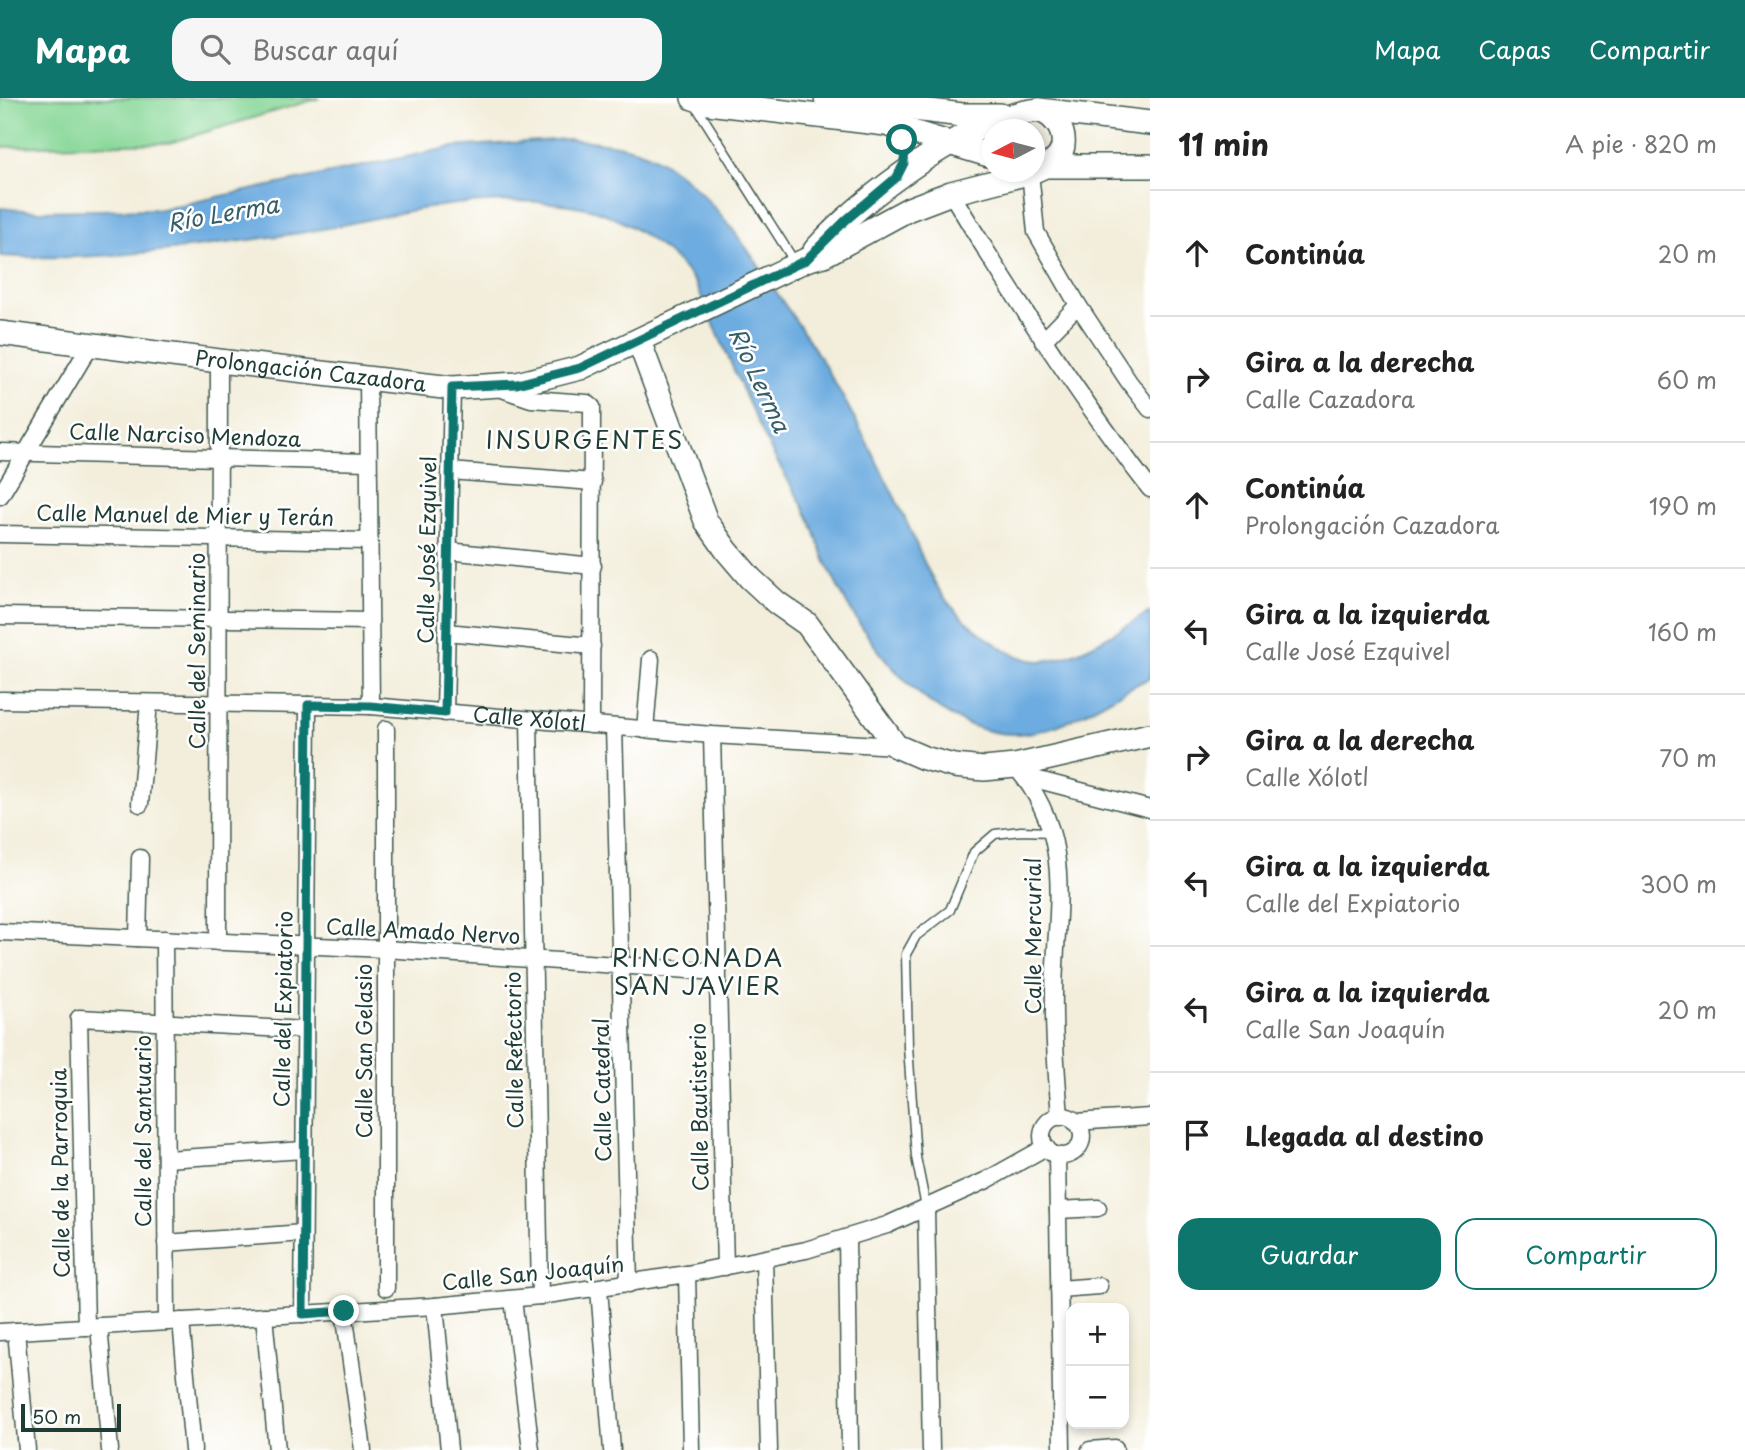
<!DOCTYPE html>
<html lang="es">
<meta charset="utf-8">
<style>
body{margin:0;font-family:"Playpen Sans",sans-serif;background:#f6f6f6;color:#222}
.controls{position:absolute;right:21px;bottom:21px;display:grid;overflow:hidden;border-radius:14px;box-shadow:0 4px 10px #0003}
.controls button{width:63px;height:63px;display:grid;place-items:center;padding:0;border:0;border-bottom:2px solid #e0e0e0;background:#fff;color:#222;font:35px sans-serif}
.compass{position:absolute;left:982px;top:21px;width:63px;height:63px;border-radius:50%;background:#fff;box-shadow:0 4px 10px #0003;rotate:264deg}
.scale{position:absolute;left:21px;bottom:18px;width:100px;box-sizing:border-box;padding-left:7px;border:4px solid #1f3d34;border-top:0;font-size:19px;line-height:24px;white-space:nowrap;color:#1f3d34;-webkit-text-stroke:5px #fff;paint-order:stroke}
.stop{position:absolute;width:21px;height:21px;margin:-16px;border:5px solid #0f766e;border-radius:50%;background:#fff}
.stop.end{background:#0f766e;border-color:#fff;box-shadow:0 2px 7px #0008}
.list{margin:0;padding:0;list-style:none}
h2{display:flex;justify-content:space-between;align-items:center;height:91px;margin:0;padding:0 28px;font-size:30px}
h2 small{font-size:23px;font-weight:400;color:#767676}
.list li{display:grid;grid-template-columns:46px 1fr auto;gap:21px;align-items:center;box-sizing:border-box;height:126px;padding:0 28px;border-top:2px solid #e0e0e0}
.list b{display:block;font-size:26px;white-space:nowrap}
.list p{margin:0;font-size:23px;white-space:nowrap;color:#767676}
.list em{font-size:23px;font-style:normal;color:#767676}
.actions{display:flex;gap:14px;padding:21px 28px}
.actions a{flex:1;padding:16px 0;border:2px solid #0f766e;border-radius:21px;text-align:center;font-size:24px;color:#0f766e}
.actions .main{background:#0f766e;color:#fff}
.icon{flex:none;width:38px;height:38px;fill:none;stroke:currentColor;stroke-width:2;stroke-linecap:round;stroke-linejoin:round}
.map{position:relative;flex:none;width:1150px;height:1352px;overflow:hidden}
header{display:flex;align-items:center;gap:42px;box-sizing:border-box;height:98px;padding:0 35px;background:#0f766e;color:#fff}
header strong{font-size:33px}
nav{display:flex;gap:38px;margin-inline-start:auto;font-size:24px}
.search{width:490px;height:63px;background:#f6f6f6;display:flex;align-items:center;gap:18px;box-sizing:border-box;padding:0 24px;border-radius:21px;color:#767676;font-size:26px}
main{display:flex}
aside{flex:1;background:#fff}
.map>svg:first-child{display:block}
</style>
<header>
<strong>Mapa</strong>
<div class="search"><svg class="icon" aria-label="search" viewBox="0 0 24 24"><circle cx="10" cy="10" r="6"/><path d="M15 15l6 6"/></svg>Buscar aquí</div>
<nav><a>Mapa</a><a>Capas</a><a>Compartir</a></nav>
</header>
<main>
<div class="map">
<svg width="1150" height="1352" viewBox="0 0 1150 1352">
<rect width="100%" height="100%" fill="#fff"/>
<filter id="ink" filterUnits="userSpaceOnUse"><feTurbulence type="fractalNoise" baseFrequency=".0143" numOctaves="2"/><feDisplacementMap in="SourceGraphic" scale="14" xChannelSelector="R" yChannelSelector="G"/><feConvolveMatrix kernelMatrix="1 2 1 2 8 2 1 2 1" color-interpolation-filters="sRGB"/></filter>
<filter id="wash" filterUnits="userSpaceOnUse"><feTurbulence type="fractalNoise" baseFrequency=".00686" numOctaves="4" result="noise"/><feDisplacementMap in="SourceGraphic" scale="28" xChannelSelector="R" yChannelSelector="G"/><feGaussianBlur stdDeviation="1.57" result="paint"/><feColorMatrix in="noise" values="0 0 0 0 0 0 0 0 0 0 0 0 0 0 0 0 0 1.4 0 .05"/><feComposite in="paint" operator="in"/></filter>
<g filter="url(#wash)">
<rect width="100%" height="100%" fill="#f3eedb"/>
<path fill="#87d797" stroke="#538a66" stroke-width="2" d="M0,0H320L169,45L0,49Z"/>
<path fill="#6dace0" stroke="#46748a" stroke-width="2" d="M568,41C598,44 630,46 656,60C705,88 742,142 773,189C787,211 803,232 817,255C847,303 872,354 897,404C914,436 923,470 944,499C962,523 1008,562 1039,563C1074,563 1120,531 1150,514V580C1100,602 1053,646 993,634C915,618 855,530 825,462C819,447 815,432 808,418C796,394 781,372 769,348C742,294 720,239 695,184C673,156 641,131 608,117C565,99 486,102 440,108C393,114 347,128 300,135C199,149 102,164 0,158V110L36,113L161,111L453,49Z"/>
</g>
<g filter="url(#ink)">
<g fill="none" stroke-linecap="round" stroke-linejoin="round">
<g stroke="#3f584d" stroke-width="11">
<path id="lane" d="M694,5L796,166
M926,1109L916,1059L908,949L906,856L916,838L950,812L974,754L995,736L1021,733L1052,734"/>
</g>
<g stroke="#3f584d" stroke-width="19">
<g id="street">
<path d="M1030,74L1036,134L1078,207L1129,284L1150,311"/>
<path d="M951,95C1012,197 1077,296 1150,391"/>
<path d="M1043,243L1078,207"/>
<path d="M368,280L371,608"/>
<path d="M499,290L531,301L587,305L592,309L591,627"/>
<path d="M0,354L368,364"/>
<path d="M450,373L593,384"/>
<path d="M0,398L91,246"/>
<path d="M0,436L369,443"/>
<path d="M448,453L593,468"/>
<path d="M0,518L370,523"/>
<path d="M446,534L592,548"/>
<path id="s1" d="M0,602L371,608L712,637L896,648"/>
<path d="M445,615L452,290"/>
<path d="M529,622L540,1198"/>
<path d="M614,629L629,1186"/>
<path d="M386,631V1190"/>
<path d="M645,632L651,561"/>
<path d="M712,637L725,1169"/>
<path d="M1015,668C1077,740 1055,810 1054,896C1053,937 1057,978 1060,1019"/>
<path d="M1023,678L1150,711"/>
<path d="M140,706L149,605"/>
<path d="M0,834L385,851L718,874"/>
<path d="M138,840L140,760"/>
<path d="M164,841L167,1224"/>
<path d="M218,844L219,263"/>
<circle cx="1062" cy="1038" r="20"/>
<path d="M1075,1024L1150,1019"/>
<path d="M1057,1057L1062,1352"/>
<path d="M166,1061L304,1052"/>
<path d="M926,1111L931,1352"/>
<path d="M1058,1112L1098,1110"/>
<path d="M847,1140L850,1352"/>
<path d="M166,1145L303,1135"/>
<path d="M764,1161L769,1352"/>
<path d="M687,1176L691,1352"/>
<path d="M599,1191L612,1352"/>
<path d="M1059,1191L1099,1188"/>
<path d="M513,1201L531,1352"/>
<path d="M435,1208L449,1352"/>
<path d="M344,1213L363,1352"/>
<path d="M303,1216L308,607"/>
<path d="M264,1218L277,1352"/>
<path d="M181,1223L193,1352"/>
<path d="M99,1228L110,1352"/>
<path d="M86,1229L79,920L305,932"/>
<path d="M16,1233L27,1352"/>
<path d="M0,1234L435,1208L540,1198L687,1176L806,1152L887,1127L987,1082L1046,1049"/>
<path d="M1090,1352L1115,1350"/>
</g>
</g>
<g stroke="#3f584d" stroke-width="26">
<g id="secondary">
<path d="M693,0L708,5L886,26L992,58"/>
<path d="M826,0L962,17H1000"/>
<path d="M1038,68C1071,67 1072,24 1039,12"/>
<path d="M1034,73L1045,68H1150"/>
<path d="M815,152C861,100 969,19 1039,12L1150,25"/>
<path id="s2" d="M0,235L219,263L452,290L517,286L580,270L806,162L824,157L909,111L951,95L1032,74"/>
<path d="M639,243L706,423L727,453L750,480L777,505L807,526L896,648L924,660L954,668L984,671L1015,668L1150,637"/>
</g>
</g>
<use href="#lane" stroke="#fff" stroke-width="8"/>
<use href="#street" stroke="#fff" stroke-width="16"/>
<use href="#secondary" stroke="#fff" stroke-width="23"/>
</g>
</g>
<g fill="none" stroke-linecap="round" stroke-linejoin="round" filter="url(#ink)">
<path stroke="#0f766e" stroke-width="9" d="M344,1213L303,1216L308,607L370,608L445,615L452,289L517,286L580,270L806,162L846,122L897,79L904,65L905,50L902,42"/>
</g>
<g text-anchor="middle" stroke-width="5" stroke-linejoin="round" paint-order="stroke">
<g font-size="21" fill="#1f3d34" stroke="#fff">
<text dy="7" stroke="none"><textPath href="#s2" startOffset="313">Prolongación Cazadora</textPath></text>
<text transform="translate(185 338) rotate(2)" y="7">Calle Narciso Mendoza</text>
<text transform="translate(185 418) rotate(1)" y="7">Calle Manuel de Mier y Terán</text>
<text transform="translate(428 452) rotate(-89)" y="7">Calle José Ezquivel</text>
<text transform="translate(198 553) rotate(-90)" y="7">Calle del Seminario</text>
<text dy="7" stroke="none"><textPath href="#s1" startOffset="530">Calle Xólotl</textPath></text>
<text transform="translate(423 834) rotate(3)" y="7">Calle Amado Nervo</text>
<text transform="translate(1034 838) rotate(-90)" y="7">Calle Mercurial</text>
<text transform="translate(284 911) rotate(-89)" y="7">Calle del Expiatorio</text>
<text transform="translate(515 952) rotate(-91)" y="7">Calle Refectorio</text>
<text transform="translate(365 953) rotate(-90)" y="7">Calle San Gelasio</text>
<text transform="translate(603 992) rotate(-91)" y="7">Calle Catedral</text>
<text transform="translate(700 1009) rotate(-91)" y="7">Calle Bautisterio</text>
<text transform="translate(144 1033) rotate(-90)" y="7">Calle del Santuario</text>
<text transform="translate(61 1075) rotate(-91)" y="7">Calle de la Parroquia</text>
<text transform="translate(533 1176) rotate(-6)" y="7">Calle San Joaquín</text>
</g>
<g font-size="23" font-style="italic" fill="#365e68" stroke="#fff">
<text transform="translate(223 116) rotate(-10)" y="8">Río Lerma</text>
<text transform="translate(759 282) rotate(65)" y="8">Río Lerma</text>
</g>
<g font-size="24" letter-spacing="2" fill="#1f3d34" stroke="#fff">
<text x="585" y="351">INSURGENTES</text>
<text x="698" y="869">RINCONADA<tspan x="698" dy="28">SAN JAVIER</tspan></text>
</g>
</g>
</svg>
<div class="controls">
<button>+</button>
<button>−</button>
</div>
<svg class="compass" viewBox="-18 -18 36 36"><path d="M0-13l5 13h-10z" fill="#e53935"/><path d="M0 13l5-13h-10z" fill="#767676"/></svg>
<div class="scale">50 m</div>
<div class="stop" style="left:902px;top:42px"></div>
<div class="stop end" style="left:344px;top:1213px"></div>
</div>
<aside>
<h2>11 min<small>A pie · 820 m</small></h2>
<ul class="list">
<li><svg class="icon" aria-label="ahead" viewBox="0 0 24 24"><path d="M12 20V5M6 11l6-6 6 6"/></svg><div><b>Continúa</b></div><em>20 m</em></li>
<li><svg class="icon" aria-label="right" viewBox="0 0 24 24"><path d="M7 20v-9h11M14 6l5 5-5 5"/></svg><div><b>Gira a la derecha</b><p>Calle Cazadora</p></div><em>60 m</em></li>
<li><svg class="icon" aria-label="ahead" viewBox="0 0 24 24"><path d="M12 20V5M6 11l6-6 6 6"/></svg><div><b>Continúa</b><p>Prolongación Cazadora</p></div><em>190 m</em></li>
<li><svg class="icon" aria-label="left" viewBox="0 0 24 24"><path d="M17 20v-9H6M10 6l-5 5 5 5"/></svg><div><b>Gira a la izquierda</b><p>Calle José Ezquivel</p></div><em>160 m</em></li>
<li><svg class="icon" aria-label="right" viewBox="0 0 24 24"><path d="M7 20v-9h11M14 6l5 5-5 5"/></svg><div><b>Gira a la derecha</b><p>Calle Xólotl</p></div><em>70 m</em></li>
<li><svg class="icon" aria-label="left" viewBox="0 0 24 24"><path d="M17 20v-9H6M10 6l-5 5 5 5"/></svg><div><b>Gira a la izquierda</b><p>Calle del Expiatorio</p></div><em>300 m</em></li>
<li><svg class="icon" aria-label="left" viewBox="0 0 24 24"><path d="M17 20v-9H6M10 6l-5 5 5 5"/></svg><div><b>Gira a la izquierda</b><p>Calle San Joaquín</p></div><em>20 m</em></li>
<li><svg class="icon" aria-label="arrive" viewBox="0 0 24 24"><path d="M6 21V4h12l-3 4 3 4H6"/></svg><div><b>Llegada al destino</b></div></li>
</ul>
<div class="actions"><a class="main">Guardar</a><a>Compartir</a></div>
</aside>
</main>
